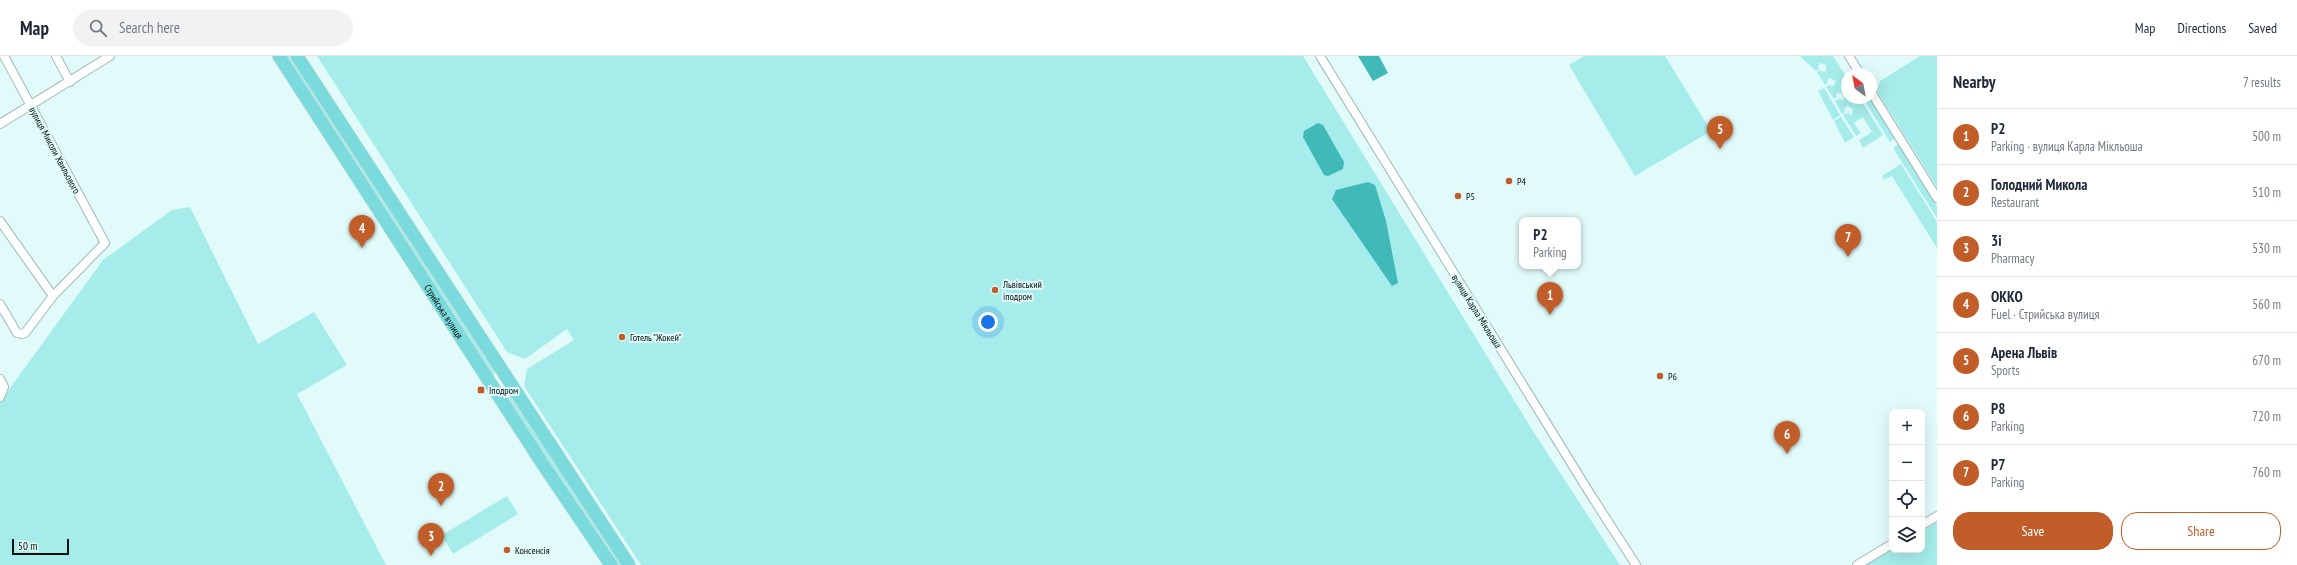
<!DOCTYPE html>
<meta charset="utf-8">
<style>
body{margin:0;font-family:"PT Sans Narrow",sans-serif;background:#f2f2f3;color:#1f2937}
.controls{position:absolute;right:12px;bottom:12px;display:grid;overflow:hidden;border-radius:8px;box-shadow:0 4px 16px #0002}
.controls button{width:36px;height:36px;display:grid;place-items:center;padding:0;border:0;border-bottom:1px solid #e0e1e3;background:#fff;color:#1f2937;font:20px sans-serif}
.compass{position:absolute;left:1841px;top:12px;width:36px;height:36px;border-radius:50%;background:#fff;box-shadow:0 4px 16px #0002;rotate:328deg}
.scale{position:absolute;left:12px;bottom:10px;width:57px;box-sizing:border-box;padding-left:4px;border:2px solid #070f0f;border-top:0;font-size:11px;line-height:14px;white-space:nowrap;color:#070f0f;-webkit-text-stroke:3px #e1fbfa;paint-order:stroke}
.you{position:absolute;left:988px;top:266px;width:14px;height:14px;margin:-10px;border:3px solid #fff;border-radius:50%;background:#1a73e8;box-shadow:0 0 0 6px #1a73e833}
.badge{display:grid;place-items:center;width:26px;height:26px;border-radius:50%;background:#c15d29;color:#fff;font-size:13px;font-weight:700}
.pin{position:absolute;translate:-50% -33px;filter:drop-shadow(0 1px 2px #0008)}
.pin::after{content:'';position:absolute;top:21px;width:14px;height:12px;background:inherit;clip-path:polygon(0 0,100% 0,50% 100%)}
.popup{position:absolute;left:1519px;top:161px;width:62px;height:52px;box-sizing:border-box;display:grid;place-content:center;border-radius:8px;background:#fff;filter:drop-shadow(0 1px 3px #0005);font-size:13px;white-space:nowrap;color:#747a83}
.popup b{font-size:15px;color:#1f2937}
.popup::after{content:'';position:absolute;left:50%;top:100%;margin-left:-8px;border:8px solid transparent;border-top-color:#fff}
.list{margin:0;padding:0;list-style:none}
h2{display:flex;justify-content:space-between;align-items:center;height:52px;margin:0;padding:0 16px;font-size:17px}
h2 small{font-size:13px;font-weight:400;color:#747a83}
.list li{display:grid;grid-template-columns:26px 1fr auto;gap:12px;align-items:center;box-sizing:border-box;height:56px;padding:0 16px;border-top:1px solid #e0e1e3}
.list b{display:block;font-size:15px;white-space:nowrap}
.list p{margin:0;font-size:13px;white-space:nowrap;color:#747a83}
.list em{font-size:13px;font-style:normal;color:#747a83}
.actions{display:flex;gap:8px;padding:12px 16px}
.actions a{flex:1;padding:9px 0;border:1px solid #c15d29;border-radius:16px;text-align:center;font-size:14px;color:#c15d29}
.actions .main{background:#c15d29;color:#fff}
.icon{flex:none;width:22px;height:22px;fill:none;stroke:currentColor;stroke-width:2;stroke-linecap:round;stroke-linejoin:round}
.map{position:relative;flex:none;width:1937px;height:509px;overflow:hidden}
header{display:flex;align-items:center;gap:24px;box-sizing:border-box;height:56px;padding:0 20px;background:#fff;border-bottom:1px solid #e0e1e3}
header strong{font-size:19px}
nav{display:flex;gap:22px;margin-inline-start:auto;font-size:14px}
.search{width:280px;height:36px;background:#f2f2f3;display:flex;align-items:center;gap:10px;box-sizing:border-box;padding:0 14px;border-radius:22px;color:#747a83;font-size:15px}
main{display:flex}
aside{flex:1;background:#fff}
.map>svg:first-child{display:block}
</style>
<header>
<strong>Map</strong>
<div class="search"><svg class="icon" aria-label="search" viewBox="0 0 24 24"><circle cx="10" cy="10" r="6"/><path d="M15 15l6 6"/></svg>Search here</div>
<nav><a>Map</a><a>Directions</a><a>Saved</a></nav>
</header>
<main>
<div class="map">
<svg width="1937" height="509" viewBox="0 0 1937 509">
<rect width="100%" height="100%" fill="#e1fbfa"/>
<path fill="#a5eceb" d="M284,0H291L495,315L494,320L490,319Z
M317,0H1303L1531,372L1620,509H641L524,330L527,313L574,284L567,273L525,303L507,296Z
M1584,0H1665L1711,75L1635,120L1569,9Z
M1800,0H1833L1847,22V42H1860L1883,79L1863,92L1859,84L1872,76L1863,61L1854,67L1861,77L1856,80L1843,59L1846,57L1852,59L1853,53L1847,50L1844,54L1845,56L1842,58L1835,45L1838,43L1843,44L1844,39L1838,36L1836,39L1837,41L1834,43L1826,31L1829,29L1834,30L1836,25L1829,22L1827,25L1828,27L1825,29L1817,16L1820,14L1822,16L1826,15V9L1820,7L1818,10L1819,13L1816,15Z
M1920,0H1937V131L1877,35L1880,25Z
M1824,32L1840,59L1833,64L1818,35Z
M1863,42H1870L1895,82L1890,86Z
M1841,61L1854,81L1845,87L1834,65Z
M1899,88L1937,150V162L1893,92Z
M1901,108L1937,166V192L1892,120L1884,124L1882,120Z
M190,151L258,288L314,256L347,309L297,338L386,509H0V346L103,204L172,154Z
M508,338L512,340L623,509H616L511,348Z
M507,440L518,458L453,498L442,479Z
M1937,465V509H1865L1892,493L1922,494V474Z"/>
<path fill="#42b9b9" d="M1358,0H1379L1388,17L1373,25Z
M1318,67L1323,69L1344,106L1343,113L1328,120L1324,119L1303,81L1304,75Z
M1368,126L1375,129L1386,165L1398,227L1392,230L1332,143L1336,134Z"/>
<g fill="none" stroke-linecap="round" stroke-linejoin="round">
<g stroke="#9fb8b8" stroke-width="10">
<path id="minor" d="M56,0L70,26
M1320,0L1589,436L1636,509
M1849,0L1860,18
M1871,36L1937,142
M0,68L110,0
M0,165L53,240
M0,248L17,277L21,278L25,277L53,240L105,187L4,0
M0,323L4,331L0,341
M1922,469L1937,460
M1857,509L1892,488"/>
</g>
<g stroke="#dcdddd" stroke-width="14">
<g id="primary">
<path id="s1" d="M279,0L542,407L611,509"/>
<path d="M297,0L629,509"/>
</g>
</g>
<use href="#minor" stroke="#fff" stroke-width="8"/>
<use href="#primary" stroke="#7bdadb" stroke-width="13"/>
</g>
<g fill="#c15d29" stroke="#e1fbfa" stroke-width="1.5">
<circle cx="1509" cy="125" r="4"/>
<circle cx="1458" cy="140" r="4"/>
<circle cx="995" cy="234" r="4"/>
<circle cx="622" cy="281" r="4"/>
<circle cx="1660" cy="320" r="4"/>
<rect x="477" y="330" width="8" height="8" rx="2"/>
<circle cx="507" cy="494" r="4"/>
</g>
<g text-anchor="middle" stroke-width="4" stroke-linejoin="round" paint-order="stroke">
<g font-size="10" fill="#070f0f" stroke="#e1fbfa">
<text transform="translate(55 94) rotate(62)" y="4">вулиця Миколи Хвильового</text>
<text dy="4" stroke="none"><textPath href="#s1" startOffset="304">Стрийська вулиця</textPath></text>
<text transform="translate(1477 255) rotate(58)" y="4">вулиця Карла Мікльоша</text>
</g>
<g font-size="10" fill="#070f0f" stroke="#e1fbfa" text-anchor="start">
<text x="1517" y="129">P4</text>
<text x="1466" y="144">P5</text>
<text x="1003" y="232">Львівський<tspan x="1003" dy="12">іподром</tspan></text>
<text x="630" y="285">Готель "Жокей"</text>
<text x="1668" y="324">P6</text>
<text x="489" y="338">Іподром</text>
<text x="515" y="498">Консенсія</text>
</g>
</g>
</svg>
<div class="controls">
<button>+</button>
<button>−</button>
<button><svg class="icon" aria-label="locate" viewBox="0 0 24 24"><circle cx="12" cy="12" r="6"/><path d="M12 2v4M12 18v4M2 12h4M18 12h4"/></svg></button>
<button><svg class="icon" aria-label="layers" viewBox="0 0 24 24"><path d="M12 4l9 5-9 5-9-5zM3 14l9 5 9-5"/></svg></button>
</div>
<svg class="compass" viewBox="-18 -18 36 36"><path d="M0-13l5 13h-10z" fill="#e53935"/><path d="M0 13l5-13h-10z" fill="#747a83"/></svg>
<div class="scale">50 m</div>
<div class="you"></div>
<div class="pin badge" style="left:1550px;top:259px">1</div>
<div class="popup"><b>P2</b>Parking</div>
<div class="pin badge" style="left:441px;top:450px">2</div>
<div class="pin badge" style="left:431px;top:500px">3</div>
<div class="pin badge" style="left:362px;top:192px">4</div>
<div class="pin badge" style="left:1720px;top:93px">5</div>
<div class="pin badge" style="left:1787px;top:398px">6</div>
<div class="pin badge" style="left:1848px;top:201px">7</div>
</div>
<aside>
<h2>Nearby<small>7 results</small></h2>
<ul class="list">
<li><span class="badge">1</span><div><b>P2</b><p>Parking · вулиця Карла Мікльоша</p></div><em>500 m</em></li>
<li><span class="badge">2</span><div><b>Голодний Микола</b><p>Restaurant</p></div><em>510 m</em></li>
<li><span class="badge">3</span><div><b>3і</b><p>Pharmacy</p></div><em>530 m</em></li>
<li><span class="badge">4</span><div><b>ОККО</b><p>Fuel · Стрийська вулиця</p></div><em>560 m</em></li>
<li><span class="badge">5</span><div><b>Арена Львів</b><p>Sports</p></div><em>670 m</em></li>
<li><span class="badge">6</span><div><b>P8</b><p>Parking</p></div><em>720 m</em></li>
<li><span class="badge">7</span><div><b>P7</b><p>Parking</p></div><em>760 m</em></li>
</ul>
<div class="actions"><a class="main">Save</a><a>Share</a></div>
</aside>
</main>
